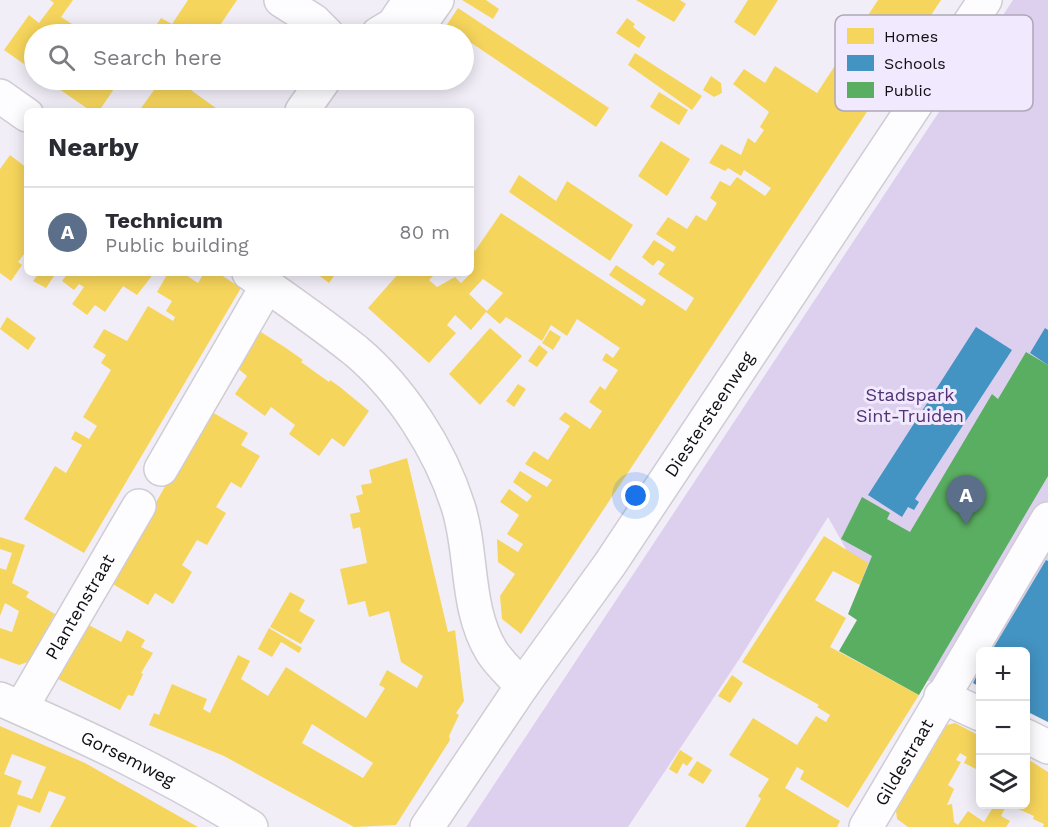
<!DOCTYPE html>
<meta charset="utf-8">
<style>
body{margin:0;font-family:"Work Sans",sans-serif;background:#f7f7f7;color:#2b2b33}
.controls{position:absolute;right:18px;bottom:18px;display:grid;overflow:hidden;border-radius:9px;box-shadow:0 3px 15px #0003}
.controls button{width:54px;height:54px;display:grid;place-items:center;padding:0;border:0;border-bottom:2px solid #e1e1e2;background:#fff;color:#2b2b33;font:30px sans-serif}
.you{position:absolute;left:636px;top:496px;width:21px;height:21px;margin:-15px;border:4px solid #fff;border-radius:50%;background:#1a73e8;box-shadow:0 0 0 9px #1a73e833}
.badge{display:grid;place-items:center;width:39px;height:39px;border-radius:50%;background:#111827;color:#fff;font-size:20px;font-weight:700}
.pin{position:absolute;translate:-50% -50px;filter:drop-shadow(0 2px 3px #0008)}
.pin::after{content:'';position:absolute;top:32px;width:21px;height:18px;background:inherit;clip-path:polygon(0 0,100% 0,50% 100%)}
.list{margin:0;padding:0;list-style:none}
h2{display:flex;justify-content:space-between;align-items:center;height:78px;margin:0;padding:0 24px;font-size:26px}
h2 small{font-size:20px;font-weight:400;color:#7c7c81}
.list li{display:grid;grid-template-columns:39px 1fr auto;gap:18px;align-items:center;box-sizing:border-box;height:90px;padding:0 24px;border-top:2px solid #e1e1e2}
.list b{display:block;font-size:22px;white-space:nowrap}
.list p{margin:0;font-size:20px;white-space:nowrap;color:#7c7c81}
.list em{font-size:20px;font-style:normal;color:#7c7c81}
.icon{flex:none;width:33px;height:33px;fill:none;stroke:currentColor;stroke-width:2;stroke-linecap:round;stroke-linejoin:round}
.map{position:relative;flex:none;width:1048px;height:827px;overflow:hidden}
.search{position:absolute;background:#fff;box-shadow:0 3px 15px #0003;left:24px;top:24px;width:450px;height:66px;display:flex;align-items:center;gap:15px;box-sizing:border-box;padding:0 21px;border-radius:33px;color:#7c7c81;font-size:22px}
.panel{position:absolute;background:#fff;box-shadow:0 3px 15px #0003;left:24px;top:108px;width:450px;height:168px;border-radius:9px}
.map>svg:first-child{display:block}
</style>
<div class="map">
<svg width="1048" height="827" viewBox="0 0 1048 827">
<rect width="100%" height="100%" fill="#f2eef8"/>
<path fill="#ddd0ee" d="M1013,0H1048V681H1026V652H980V681H920L828,517L740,658L628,827H466Z"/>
<path fill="#f6d55c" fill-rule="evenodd" d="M50,0H73L61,17L80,29L78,32L81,34H34V71L4,50L29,15L39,23L54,3Z
M188,0H237L214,34H145L150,28L153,30L161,18L172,24Z
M462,0H486L499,9L493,19Z
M636,0H680L686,4L674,22Z
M748,0H778L755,36L734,22Z
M878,0H941L521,634L502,619L500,596L515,574L498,562L497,539L518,552L523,544L507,534L519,515L500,502L509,489L527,502L532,496L513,482L520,471L547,487L552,480L525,464L534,451L548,460L570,426L559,419L565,412L590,429L602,411L589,402L600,386L605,390L618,370L602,360L606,353L613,358L620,348L577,319L567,336L551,325L542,341L506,317L500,324L486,312L471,330L455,315L447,325L456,333L429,363L368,308L399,273H436L429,280L437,287L455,277L461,283L471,273V248L475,251L501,213L642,306L646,300L609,275L616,265L686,311L694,298L658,274L665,264L658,260L653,266L642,257L654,240L673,252L676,247L656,234L668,217L687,229L696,215L706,221L717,203L710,198L720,181L730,186L737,177L765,196L771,188L744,170L741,176L728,168L725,171L709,163L721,144L741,155L748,138L755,143L764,130L760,127L769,112L733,84L744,69L765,83L775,66L817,93ZM483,279L503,293L487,311L469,294Z
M458,8L609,108L596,127L464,38V34H459L446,26Z
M627,18L635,24L633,27L646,37L639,48L616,33Z
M635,53L702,96L692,110L628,65Z
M711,76L721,83L722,93L714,97L703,90Z
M46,80H120L99,111H91Z
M139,80H183L181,83L220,111H139L154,90Z
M659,92L688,110L679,125L650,107Z
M661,141L690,159L667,196L638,176Z
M10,155L27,168V250L18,262L22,265L11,281L0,273V169Z
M519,175L556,201L567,181L633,225L610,261L509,192Z
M39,273H56L46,288L33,281Z
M68,273H154L137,295L123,286L105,312L95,305L87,315L72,304L84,287L79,284L74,290L62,281Z
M168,273H183L198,283L204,273H218L241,288L84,553L24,519L55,466L66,473L82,445L71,439L75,431L89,439L97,426L83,417L111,370L101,363L106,355L93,347L104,329L127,341L148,306L173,321L175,317L166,311L172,301L157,292Z
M316,273H336L329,283Z
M7,317L36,338L28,350L0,329Z
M490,328L522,356L480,405L449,374Z
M550,330L561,337L553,350L542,343Z
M261,332L286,348L303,360L301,362L329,382L330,380L340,387L369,411L344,447L332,438L319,456L289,434L295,425L271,407L265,416L235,394L247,376L236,367Z
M539,345L548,352L537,367L528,361Z
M518,384L526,389L514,407L506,401Z
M212,412L248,433L241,445L260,456L241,488L231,482L216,507L226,513L207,545L197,540L182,565L192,572L173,604L155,593L148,605L111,583L168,481L170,483Z
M407,458L448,632L455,630L464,701L456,713L459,715L449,736L450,740L396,825L354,827L224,756L149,725L154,713L159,715L172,684L207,699L203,709L210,713L238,655L250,661L241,679L268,696L286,667L366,718L385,688L379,685L387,670L417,688L423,676L401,662L389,611L369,617L365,601L348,605L340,569L367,563L360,527L353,529L350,514L360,512L356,496L363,494L361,485L372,483L369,470ZM312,724L373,763L363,778L302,743Z
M824,536L868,563L860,585L833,571L815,600L846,618L830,647L919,695L848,808L800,779L804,771L797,767L785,788L840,821L837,827H745L761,799L758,796L769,779L729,755L753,718L797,745L816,716L826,722L830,715L817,707L819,705L742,662Z
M0,537L25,545L12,583L29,592L26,597L55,614L28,662L19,665L0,658V628L12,632L19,611L5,603L0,616V568L6,570L12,553L0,549Z
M290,592L305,600L299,611L315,620L301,644L270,627Z
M85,623L121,642L127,630L145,640L141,647L153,653L141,673L143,674L133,696L128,695L120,710L56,678Z
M269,628L302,648L299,653L281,642L272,657L258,649Z
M732,675L743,683L730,703L718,696Z
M955,723L980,736V771L964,763L967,757L960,753L956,760L961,762L948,785L954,789L947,805L952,804L954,822L958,825L968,811L984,822L995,804H1007L1001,816L1010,821L1006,827H908L897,819L896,811L947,725Z
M0,726L85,763L198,827H50L66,797L49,791L40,813L18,805L10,827H0ZM12,754L46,767L32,799L17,794L22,781L4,774Z
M680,750L693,758L687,766L683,763L677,774L669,769Z
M1026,758L1048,772V827H1043L1044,824L1033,819L1034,816L1016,808L1018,804H1026Z
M697,761L712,770L703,784L688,775Z"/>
<path fill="#4393c3" d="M976,327L1012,350L915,499L919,502L914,510L908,507L902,517L868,495Z
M1045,328L1048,330V365L1030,353Z
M1046,560L1048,561V722L1026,711V652H991Z
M980,670V687L973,683Z"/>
<path fill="#5aae61" d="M1026,352L1048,365V476L919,695L839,651L857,620L848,614L872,556L841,539L862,497L890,513L887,519L910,532L992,394L998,399Z"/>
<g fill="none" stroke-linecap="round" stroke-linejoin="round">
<g stroke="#d0ccd4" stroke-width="36">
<g id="minor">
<path d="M281,0L314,21L327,34"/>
<path d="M378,34L393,25L410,0"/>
<path d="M413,34L437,0"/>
<path d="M0,96L27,115"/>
<path d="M302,111L324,80"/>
<path d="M249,273C285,298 322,324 356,351C401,389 440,449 458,506C473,552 465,609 492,652C500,664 512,675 522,686"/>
<path d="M161,469L267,286"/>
<path d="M941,696L980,714"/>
<path id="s1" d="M0,699C86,737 171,776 251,827"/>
<path id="s2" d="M21,708L139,506"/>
<path d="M1026,736L1048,747"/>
<path id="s3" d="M866,827L1048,519"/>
</g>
</g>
<g stroke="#d0ccd4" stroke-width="36">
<g id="major">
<path id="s4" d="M427,827L522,686L610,564L985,0"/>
</g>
</g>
<use href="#minor" stroke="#fdfcfe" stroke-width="33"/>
<use href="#major" stroke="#fdfcfe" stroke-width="33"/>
</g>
<g text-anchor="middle" stroke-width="6" stroke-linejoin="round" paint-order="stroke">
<g font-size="18" fill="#523175" stroke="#f1e9fd">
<text x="910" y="401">Stadspark<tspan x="910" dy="21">Sint-Truiden</tspan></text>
</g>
<g font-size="18" fill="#100e14" stroke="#f1e9fd">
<text dy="6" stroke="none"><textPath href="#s4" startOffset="500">Diestersteenweg</textPath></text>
<text dy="6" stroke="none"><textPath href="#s2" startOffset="117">Plantenstraat</textPath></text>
<text dy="6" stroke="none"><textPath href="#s1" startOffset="141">Gorsemweg</textPath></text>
<text dy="6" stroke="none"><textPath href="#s3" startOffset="75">Gildestraat</textPath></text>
</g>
</g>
<rect x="835" y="15" width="198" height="96" rx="9" fill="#f1e9fd" stroke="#aea7b7" stroke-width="1.5"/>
<rect x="847" y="28" width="27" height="16" fill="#f6d55c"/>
<rect x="847" y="55" width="27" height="16" fill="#4393c3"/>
<rect x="847" y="82" width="27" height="16" fill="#5aae61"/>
<g font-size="16" fill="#100e14">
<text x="884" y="42">Homes</text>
<text x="884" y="69">Schools</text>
<text x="884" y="96">Public</text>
</g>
</svg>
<div class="controls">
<button>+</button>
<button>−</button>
<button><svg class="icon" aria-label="layers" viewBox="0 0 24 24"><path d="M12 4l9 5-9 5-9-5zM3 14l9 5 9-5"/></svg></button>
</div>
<div class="you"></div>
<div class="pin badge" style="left:966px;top:525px;background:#5c6f8a">A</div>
<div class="search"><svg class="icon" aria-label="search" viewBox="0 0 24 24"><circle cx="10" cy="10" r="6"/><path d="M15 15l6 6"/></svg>Search here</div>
<section class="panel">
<h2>Nearby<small></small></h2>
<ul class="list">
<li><span class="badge" style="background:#5c6f8a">A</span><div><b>Technicum</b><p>Public building</p></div><em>80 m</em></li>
</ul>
</section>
</div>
